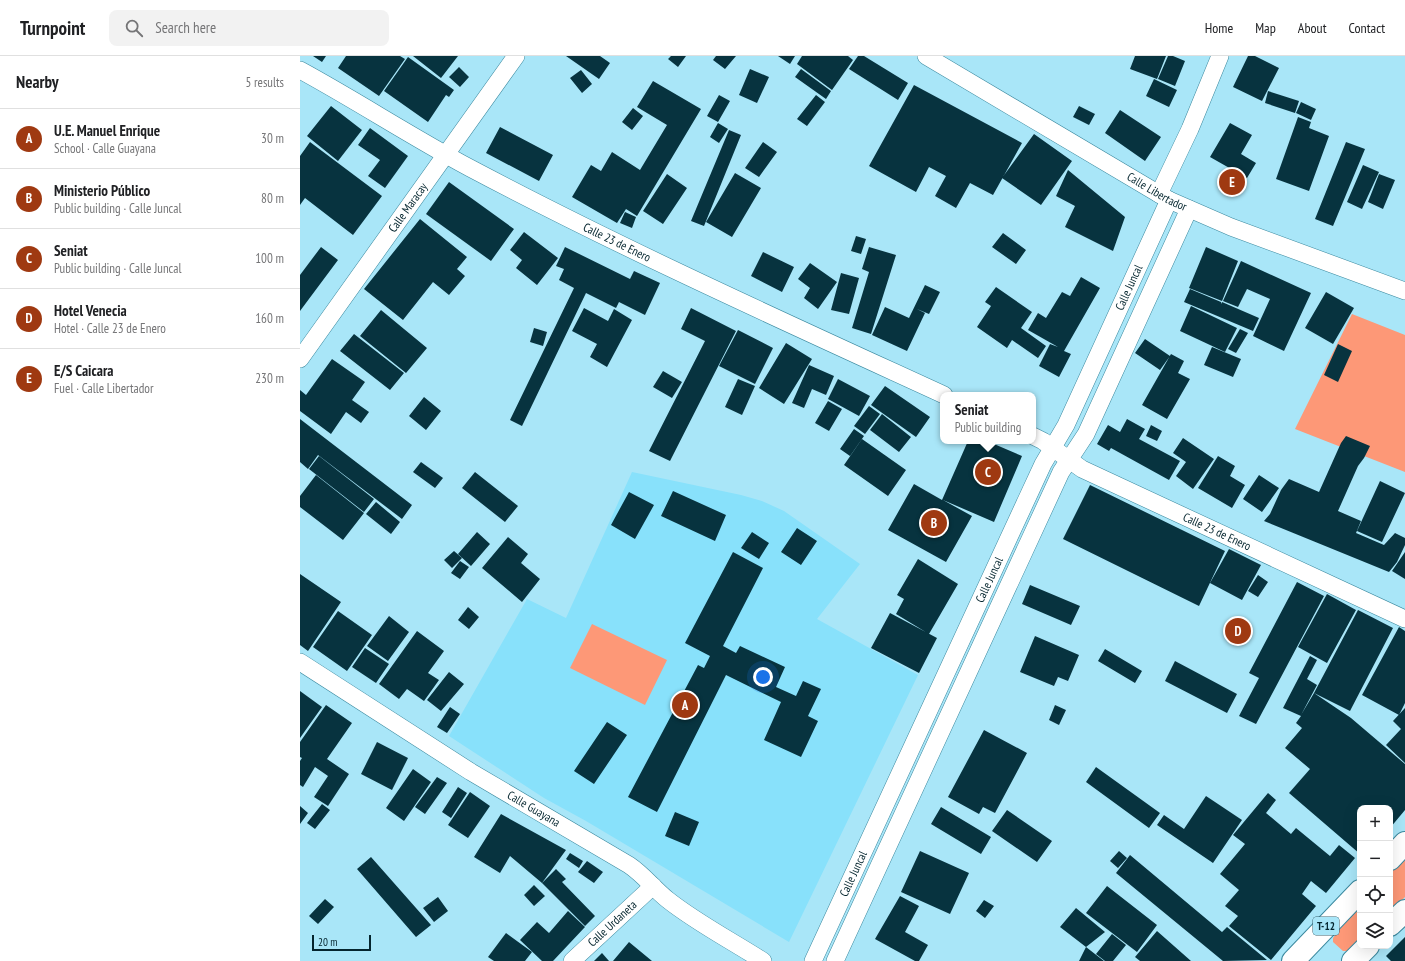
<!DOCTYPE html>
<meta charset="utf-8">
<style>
body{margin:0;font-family:"PT Sans Narrow",sans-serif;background:#f2f2f2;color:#202124}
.controls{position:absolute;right:12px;bottom:12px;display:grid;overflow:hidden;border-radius:8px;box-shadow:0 4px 16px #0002}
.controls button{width:36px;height:36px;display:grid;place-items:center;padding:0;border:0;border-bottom:1px solid #e0e0e0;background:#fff;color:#202124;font:20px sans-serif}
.scale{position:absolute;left:12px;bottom:10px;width:59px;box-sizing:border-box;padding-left:4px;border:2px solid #04252e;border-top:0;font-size:11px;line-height:14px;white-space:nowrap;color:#04252e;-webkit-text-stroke:3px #a9e6f8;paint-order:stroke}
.you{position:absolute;left:463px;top:621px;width:14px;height:14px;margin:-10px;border:3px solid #fff;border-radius:50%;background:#1a73e8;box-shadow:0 0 0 6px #1a73e833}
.badge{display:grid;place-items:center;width:26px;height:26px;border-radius:50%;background:#9f3911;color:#fff;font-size:13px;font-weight:700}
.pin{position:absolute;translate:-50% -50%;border:2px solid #fff;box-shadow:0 1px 4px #0006}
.popup{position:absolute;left:640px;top:336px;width:96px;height:52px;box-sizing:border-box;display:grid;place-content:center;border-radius:8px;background:#fff;filter:drop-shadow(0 1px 3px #0005);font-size:13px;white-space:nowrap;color:#757577}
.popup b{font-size:15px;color:#202124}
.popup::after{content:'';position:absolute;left:50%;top:100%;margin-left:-8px;border:8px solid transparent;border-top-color:#fff}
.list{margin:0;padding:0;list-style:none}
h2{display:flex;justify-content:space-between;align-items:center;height:52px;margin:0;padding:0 16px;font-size:17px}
h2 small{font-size:13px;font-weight:400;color:#757577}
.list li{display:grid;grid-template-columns:26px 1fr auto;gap:12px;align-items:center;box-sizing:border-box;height:60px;padding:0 16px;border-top:1px solid #e0e0e0}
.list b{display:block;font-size:15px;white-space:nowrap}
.list p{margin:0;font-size:13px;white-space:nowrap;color:#757577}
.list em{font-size:13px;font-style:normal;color:#757577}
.icon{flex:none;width:22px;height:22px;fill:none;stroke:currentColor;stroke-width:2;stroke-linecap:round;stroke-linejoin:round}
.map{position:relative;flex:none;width:1105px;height:905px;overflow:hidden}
header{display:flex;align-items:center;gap:24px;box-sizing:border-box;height:56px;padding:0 20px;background:#fff;border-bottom:1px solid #e0e0e0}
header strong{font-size:19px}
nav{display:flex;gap:22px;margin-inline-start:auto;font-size:14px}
.search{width:280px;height:36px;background:#f2f2f2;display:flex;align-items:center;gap:10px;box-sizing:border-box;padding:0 14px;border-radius:8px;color:#757577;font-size:15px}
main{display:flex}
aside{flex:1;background:#fff}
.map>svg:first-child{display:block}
</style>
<header>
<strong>Turnpoint</strong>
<div class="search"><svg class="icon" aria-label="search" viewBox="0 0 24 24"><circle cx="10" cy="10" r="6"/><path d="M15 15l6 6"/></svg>Search here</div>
<nav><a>Home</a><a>Map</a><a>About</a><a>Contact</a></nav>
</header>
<main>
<aside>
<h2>Nearby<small>5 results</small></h2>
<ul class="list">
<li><span class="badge">A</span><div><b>U.E. Manuel Enrique</b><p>School · Calle Guayana</p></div><em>30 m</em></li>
<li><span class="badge">B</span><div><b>Ministerio Público</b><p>Public building · Calle Juncal</p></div><em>80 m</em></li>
<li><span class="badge">C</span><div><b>Seniat</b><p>Public building · Calle Juncal</p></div><em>100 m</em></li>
<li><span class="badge">D</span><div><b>Hotel Venecia</b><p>Hotel · Calle 23 de Enero</p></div><em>160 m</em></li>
<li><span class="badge">E</span><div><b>E/S Caicara</b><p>Fuel · Calle Libertador</p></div><em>230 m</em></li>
</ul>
</aside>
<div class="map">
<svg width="1105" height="905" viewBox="0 0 1105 905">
<rect width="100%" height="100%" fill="#a9e6f8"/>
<path fill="#88e1fb" d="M332,416L441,439L462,445L484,455L560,508L517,563L618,619L489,886L286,765L244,742L149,680L227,543L266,562Z"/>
<path fill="#fd9877" d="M1052,258L1105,279V416L995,373Z
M292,568L367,604L345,649L270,612Z
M1105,799V841L1090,856V814Z
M1060,846V885L1048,895H1043L1033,886V882Z"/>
<path fill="#07333f" d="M13,0H26L22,6Z
M46,0H100L105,3L79,40L38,12Z
M113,0H158L141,22Z
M266,0H300L310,7L299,23Z
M371,0H386L378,11L368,3Z
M416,0H436L425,13L413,4Z
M478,0H495L490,8Z
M502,0H548L553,4L532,34L497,8Z
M558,0H564L608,27L598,44L549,13Z
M835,0H866L857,23L830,13Z
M868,0H873L885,5L875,30L858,23Z
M948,0H955L979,12L962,45L933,31Z
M108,1L154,34L149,41L146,39L128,66L84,35Z
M159,11L169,21L160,31L149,21Z
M450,13L469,21L457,47L439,39Z
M501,13L531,35L526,43L495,21Z
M281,14L292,28L282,37L270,22Z
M854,23L877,34L869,51L846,40Z
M353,25L401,53L337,160L326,153L317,167L272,141L291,109L301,115L312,96L340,114L367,69L337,51Z
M614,29L722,87L693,139L670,127L656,152L635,140L646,120L629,111L616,136L569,110Z
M968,35L999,45L995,57L965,47Z
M419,39L430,45L418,66L407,60Z
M516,39L525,46L507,70L497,63Z
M1001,46L1016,53L1011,64L996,57Z
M31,50L62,74L38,105L7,80Z
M779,50L795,58L789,69L773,61Z
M333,52L343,60L332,74L322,66Z
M820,54L861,81L845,105L805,77Z
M998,61L1011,66L1009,72L1029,80L1009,135L976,123Z
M418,67L428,73L419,87L410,81Z
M930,67L952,79L941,98L956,107L947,122L910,101Z
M200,71L253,99L239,125L186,97Z
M70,72L108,100L85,132L68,120L80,104L58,89Z
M429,74L441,79L404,170L391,165Z
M734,78L772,105L741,149L702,122Z
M10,86L82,140L53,179L5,142L0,149V100Z
M463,86L477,96L459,121L445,112Z
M1046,86L1065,93L1033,170L1015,163Z
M1063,109L1079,116L1062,153L1047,146Z
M768,114L825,161L813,195L765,171L775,150L756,140Z
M435,117L461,132L432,181L406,166Z
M367,118L387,132L363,168L343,155Z
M1079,118L1095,124L1083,153L1068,146Z
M149,126L214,173L191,205L126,158Z
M325,156L336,161L332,172L320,167Z
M120,163L167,201L157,213L165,220L149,239L133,226L103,264L64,233Z
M224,176L258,202L237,229L216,212L222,204L210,194Z
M703,177L726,194L716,208L692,191Z
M556,180L566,183L561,198L551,195Z
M21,191L38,204L0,255V219Z
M265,191L330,223L334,215L360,227L345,259L319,246L316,252L286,237L222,370L210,364L274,232L259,224L264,213L256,210Z
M569,191L596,199L571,278L552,272L569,216L562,213Z
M906,191L938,205L922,245L889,232Z
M463,196L494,211L482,236L451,220Z
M941,205L1011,237L984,295L953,280L970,243L947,233L938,251L923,245Z
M510,207L537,226L518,253L504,242L510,232L498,223Z
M541,217L559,222L549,258L531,254Z
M781,221L800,232L764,295L771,298L759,321L739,310L750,288L758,291L728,274L738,257L746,262L762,236L770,240Z
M625,229L640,236L629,258L617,253L625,257L607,295L572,279L585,251L609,262Z
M696,231L732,256L721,272L746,290L738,302L712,284L707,292L677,271L691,250L685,246Z
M890,233L921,246V248L922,246L959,262L953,275L884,246Z
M1026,236L1054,252L1033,288L1005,272Z
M891,250L937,272L925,296L880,275Z
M284,252L308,265L314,253L332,264L307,311L290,301L297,288L272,275Z
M391,252L436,275L370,405L349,395L405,285L381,273Z
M81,254L127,292L106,317L60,280Z
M234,272L247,276L243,290L230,286Z
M940,273L948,277L936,297L928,293Z
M438,274L473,292L455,328L419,310Z
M54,278L104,317L90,334L40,295Z
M845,283L870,300L860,314L835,297Z
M486,287L512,303L484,348L459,332Z
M1038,288L1052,295L1038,326L1024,319Z
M912,291L941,303L933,321L904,309Z
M871,298L884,305L878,317L890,323L867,363L842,349Z
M32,303L65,326L52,344L69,356L61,367L46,356L31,378L0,355V334L6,339Z
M509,309L534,320L526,339L512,333L504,352L492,347Z
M363,315L382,326L372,342L353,331Z
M438,323L455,330L442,359L425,351Z
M538,323L570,340L559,360L528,343Z
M585,330L630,361L616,381L571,349Z
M124,341L141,355L126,374L109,360Z
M528,345L542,353L529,375L515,367Z
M569,350L580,358L565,378L554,370Z
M582,358L611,381L599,396L570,374Z
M0,363L112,449L102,463L18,399L8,413L0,406Z
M827,363L845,373L839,383L880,405L869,424L811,392L809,395L797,388L808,369L820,376Z
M851,369L862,375L857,385L846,380Z
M554,373L564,380L550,400L540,393Z
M1046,380L1070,390L1064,402L1058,410L1038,455L1061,465L1056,477L1084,489L1095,477L1105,482V489L1097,506L1089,516L964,465L970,458L981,434L989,423L1019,436L1041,387Z
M883,382L914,403L893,433L876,420L886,406L873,397Z
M562,383L606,414L588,440L544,409Z
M668,385H687L722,400L694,466L643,444L672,460L646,506L588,474L614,428L642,444Z
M19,400L74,443L64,456L9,413Z
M918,400L935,410L930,420L945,429L932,452L898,432Z
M121,406L143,422L135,432L113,416Z
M175,416L218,450L205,466L162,432Z
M16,419L64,457L43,484L0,451V440Z
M959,419L979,432L962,456L943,443Z
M1080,425L1105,437L1082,486L1057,475Z
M790,429L925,495L899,550L763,483Z
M373,435L426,459L415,485L361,460Z
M329,436L354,449L335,483L311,469Z
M76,446L100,466L91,478L66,458Z
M497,472L517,485L501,509L481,496Z
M177,476L190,488L171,510L158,498Z
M452,476L469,487L459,503L441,492Z
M208,481L228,498L221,507L240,523L222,546L182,512Z
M929,493L961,509L942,544L910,527Z
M154,495L162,502L152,512L144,504Z
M433,496L463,512L423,590L436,597L440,590L485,611L476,631L496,640L503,625L521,633L508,660L518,665L501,701L464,684L481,646L426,619L357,756L328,741L398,609L404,612L410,600L385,587Z
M1105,496V523L1092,515Z
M618,503L658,528L629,578L596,558L604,543L597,539Z
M160,505L169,511L160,523L151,517Z
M0,518L41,546L8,595L0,589Z
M958,519L968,526L958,541L948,535Z
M997,526L1024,540L956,668L939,660L959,622L949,617Z
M730,529L780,550L771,569L722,548Z
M1027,538L1056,554L1027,607L998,591Z
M168,551L179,561L169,573L158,564Z
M1058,554L1093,572L1050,655L1014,637Z
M38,555L72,579L47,615L13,591Z
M590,557L637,582L619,617L571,592Z
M89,560L109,576L88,605L67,590Z
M1099,571L1105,575V647L1099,659L1062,639Z
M117,575L144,595L128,617L139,624L124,645L107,633L99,643L79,628Z
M735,580L779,599L768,625L758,621L754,630L720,616Z
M65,592L89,608L76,627L52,611Z
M805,593L842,615L835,627L798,605Z
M1010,600L1017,604L1007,623L1017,629L1001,659L1014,637L1051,662L1105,708V754L1090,772V752H1060V798L989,737L1010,713L985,692L1002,672L996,667L1001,660L983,652Z
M875,605L937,638L927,657L865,625Z
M149,616L164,628L141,655L127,644Z
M0,635L22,651L0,682Z
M26,649L52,667L27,703L49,718L28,750L14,741L28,720L15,711L3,731L0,729V705L2,702L0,701V686Z
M755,649L766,654L759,669L749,664Z
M150,651L160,658L147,677L137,671Z
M1105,652V707L1086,689L1101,673L1093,665Z
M307,666L327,679L294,728L274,715Z
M684,674L727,697L695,757L683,751L679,758L648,741Z
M77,686L108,702L92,734L61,718Z
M796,711L860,757L849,772L786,726Z
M113,713L131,726L104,765L86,752Z
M137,721L147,727L125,758L115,751Z
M158,731L167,737L151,762L142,756Z
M170,736L190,750L168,782L148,769Z
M968,737L976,744L966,757L991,778L996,772L1030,800L1039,789L1055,802L1026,837L1011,825L1002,838L1016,850L971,904L929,870L938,860L925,850L939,834L920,818L945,788L933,779Z
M906,740L942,764L913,807L857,769L864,759L884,773Z
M22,748L30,754L15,773L7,767Z
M0,750L8,757L0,768Z
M641,751L691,781L681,798L631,768Z
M707,754L752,785L737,806L692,775Z
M375,756L399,766L389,790L365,780Z
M201,758L266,794L242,827L210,800L200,817L174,801Z
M620,795L669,817L650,858L601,836Z
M819,795L827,802L818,812L810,805Z
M270,797L283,805L279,812L266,803Z
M830,799L922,876L927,871L967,904L923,905L816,817Z
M71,801L131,869L116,881L57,813Z
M287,805L303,816L294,827L278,816Z
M256,813L266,823L262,826L295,860L285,870L242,827Z
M234,829L245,840L234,850L224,839Z
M807,830L857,869L837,896L786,857Z
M600,840L619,850L605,876L628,889L619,905H615L575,883Z
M138,841L148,855L134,866L123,852Z
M25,843L34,851L18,868L9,860Z
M684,844L694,850L685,862L676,855Z
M776,852L805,876L786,891L760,871Z
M268,855L285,871L253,905H242L220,884L237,866L249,877Z
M857,875L891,905H840L835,901Z
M206,877L232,896L225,905H194L188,901Z
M812,878L826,889L813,905H805L796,898Z
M1105,881V905H1091L1086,900Z
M329,886L352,905H313Z
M786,891L804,905H779Z
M302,897L309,905H294Z"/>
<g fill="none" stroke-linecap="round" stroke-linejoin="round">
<g stroke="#3b899f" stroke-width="18">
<g id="street">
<path id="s1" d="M626,0L869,144L931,171L1105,235"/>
<path id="s2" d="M0,14C57,45 112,81 170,112C325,194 485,266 644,339"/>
<path d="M859,138L890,73L920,0"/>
<path id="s3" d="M0,303L216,0"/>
<path id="s4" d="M733,380L743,385L782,413L1105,563"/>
<path id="s5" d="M0,606L171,716L329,809C344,819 354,833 368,844C397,867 432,885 463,905"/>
<path id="s6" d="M272,905L353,830"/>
<path id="s7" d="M513,905L743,408L766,369L869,144"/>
<path d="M535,905L761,416L786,378L889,153"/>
</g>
</g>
<g stroke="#3b899f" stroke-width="24">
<path id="highway" d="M1090,803L1105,787
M1090,869L1105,855
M993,905L1060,835
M1053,905L1068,890"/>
</g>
<use href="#street" stroke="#fff" stroke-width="17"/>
<use href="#highway" stroke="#fff" stroke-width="22"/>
</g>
<g text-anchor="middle" stroke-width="4" stroke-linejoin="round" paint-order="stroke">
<rect fill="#a9e6f8" stroke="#365f6b" stroke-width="1" x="1013" y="861" width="26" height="18" rx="3"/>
<g font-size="11" font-weight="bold" fill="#04252e">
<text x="1026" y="874">T-12</text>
</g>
<g font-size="12" fill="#04252e" stroke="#a9e6f8">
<text dy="4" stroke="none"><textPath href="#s1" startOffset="268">Calle Libertador</textPath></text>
<text dy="4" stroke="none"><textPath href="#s3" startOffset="186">Calle Maracay</textPath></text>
<text dy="4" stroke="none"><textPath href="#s2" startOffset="361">Calle 23 de Enero</textPath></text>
<text dy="4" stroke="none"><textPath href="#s7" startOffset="744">Calle Juncal</textPath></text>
<text dy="4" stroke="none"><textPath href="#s4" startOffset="208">Calle 23 de Enero</textPath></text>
<text dy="4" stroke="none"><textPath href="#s7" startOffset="420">Calle Juncal</textPath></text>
<text dy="4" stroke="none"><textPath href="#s5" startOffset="276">Calle Guayana</textPath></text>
<text dy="4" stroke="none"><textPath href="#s7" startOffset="96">Calle Juncal</textPath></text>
<text dy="4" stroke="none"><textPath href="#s6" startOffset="55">Calle Urdaneta</textPath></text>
</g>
</g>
</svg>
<div class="controls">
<button>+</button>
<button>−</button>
<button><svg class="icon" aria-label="locate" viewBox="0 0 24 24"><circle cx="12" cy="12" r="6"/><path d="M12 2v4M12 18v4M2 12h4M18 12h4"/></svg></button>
<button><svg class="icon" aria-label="layers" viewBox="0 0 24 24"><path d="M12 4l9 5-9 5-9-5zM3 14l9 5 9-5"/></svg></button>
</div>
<div class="scale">20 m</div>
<div class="you"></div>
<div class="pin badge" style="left:385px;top:649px">A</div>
<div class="pin badge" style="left:634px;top:467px">B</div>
<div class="pin badge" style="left:688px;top:416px">C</div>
<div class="popup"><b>Seniat</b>Public building</div>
<div class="pin badge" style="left:938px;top:575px">D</div>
<div class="pin badge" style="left:932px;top:126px">E</div>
</div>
</main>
